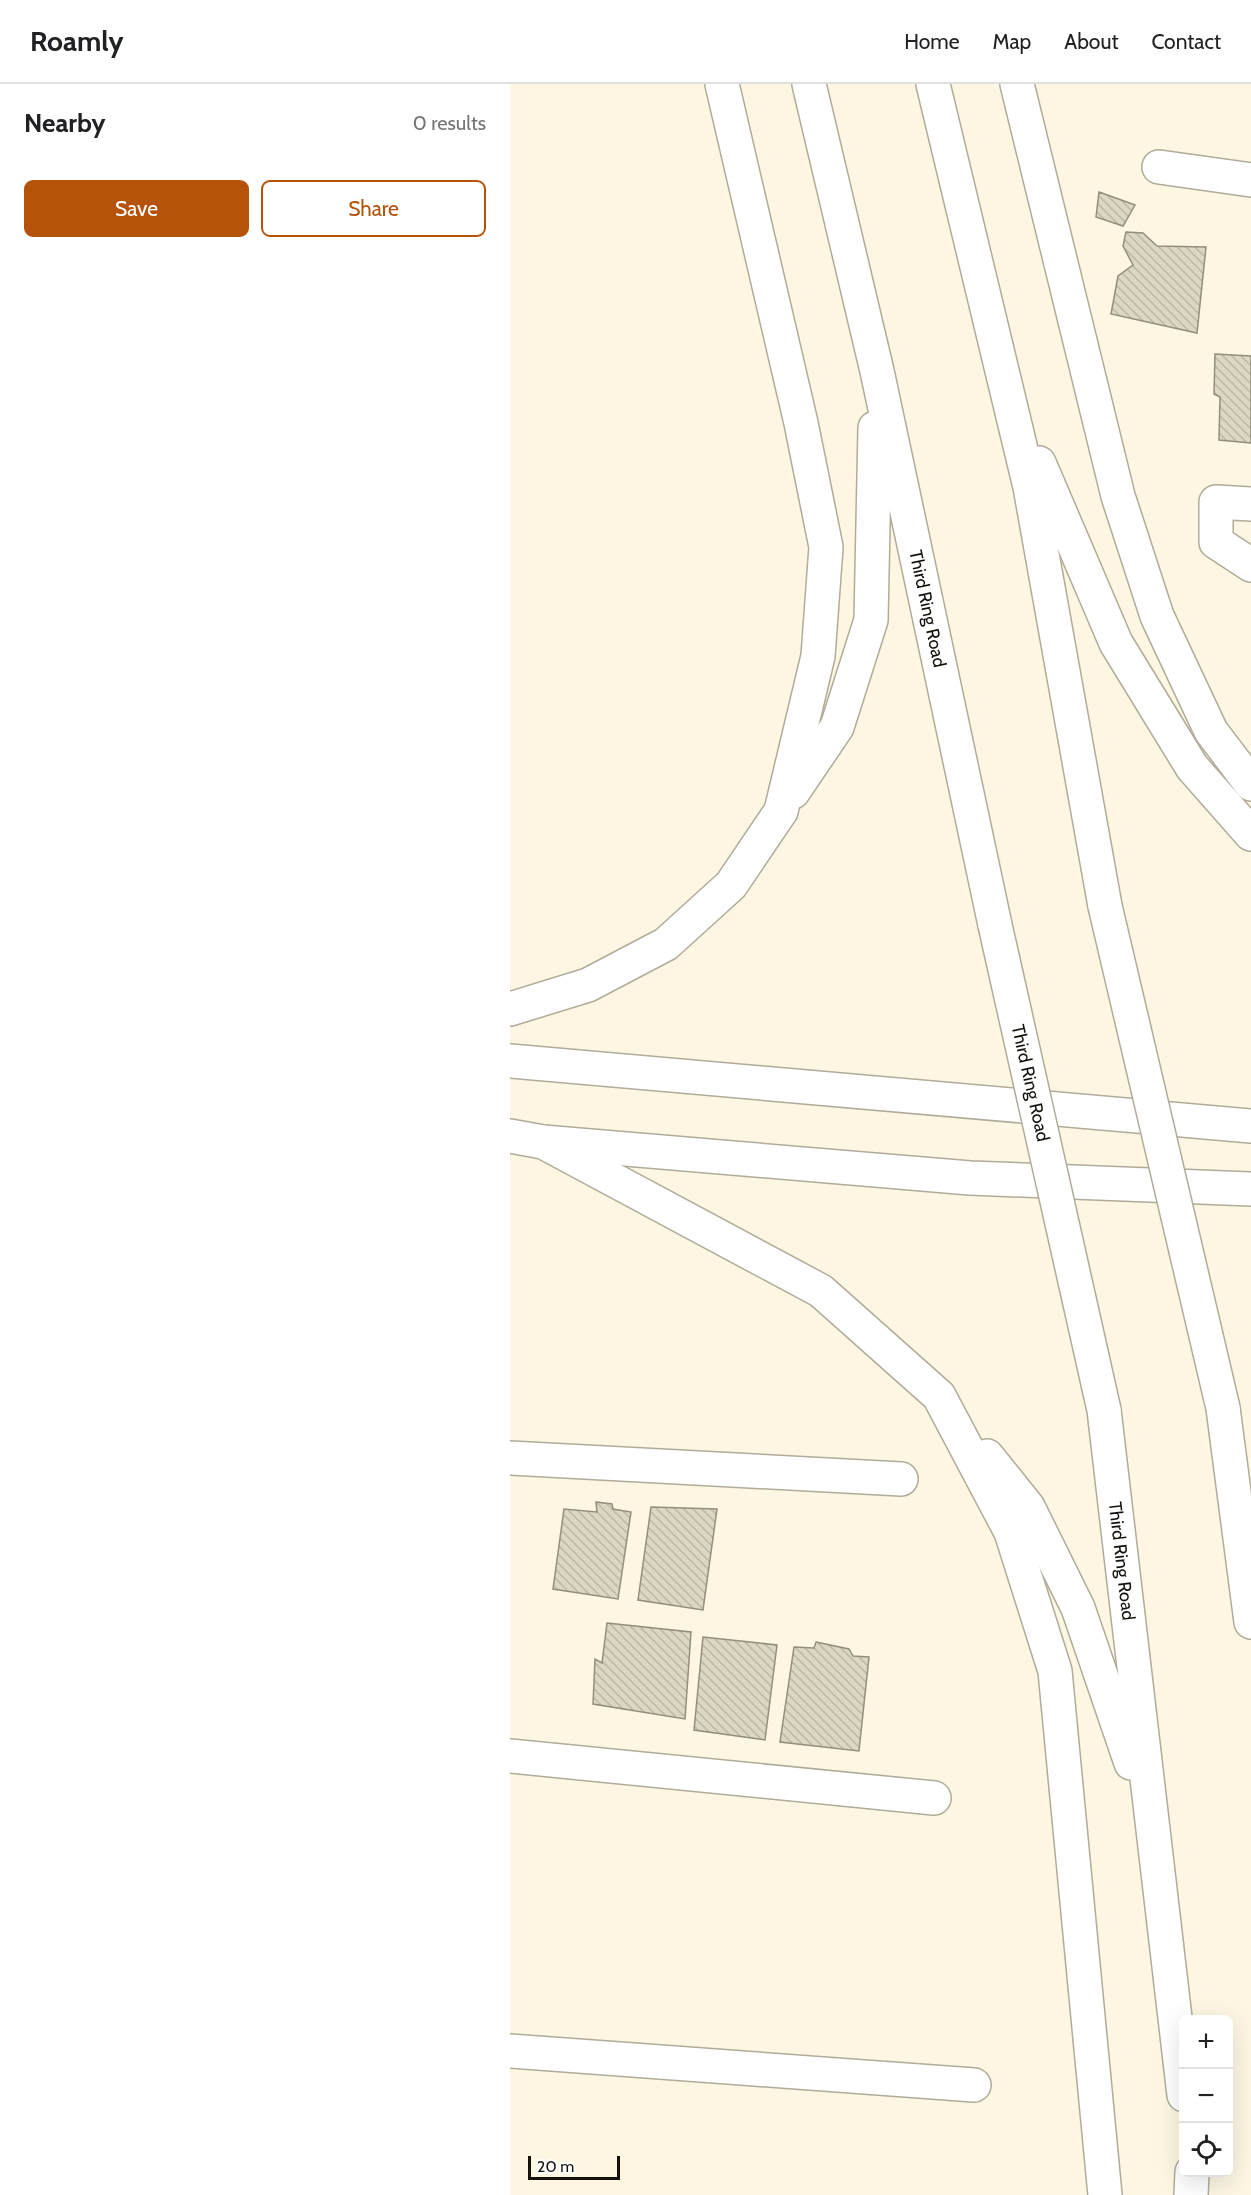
<!DOCTYPE html>
<meta charset="utf-8">
<style>
body{margin:0;font-family:Cabin,sans-serif;background:#f2f2f2;color:#202124}
.controls{position:absolute;right:18px;bottom:18px;display:grid;overflow:hidden;border-radius:9px;box-shadow:0 6px 24px #0002}
.controls button{width:54px;height:54px;display:grid;place-items:center;padding:0;border:0;border-bottom:2px solid #e0e0e0;background:#fff;color:#202124;font:30px sans-serif}
.scale{position:absolute;left:18px;bottom:15px;width:92px;box-sizing:border-box;padding-left:6px;border:3px solid #13110a;border-top:0;font-size:16px;line-height:21px;white-space:nowrap;color:#13110a;-webkit-text-stroke:4px #fff;paint-order:stroke}
.list{margin:0;padding:0;list-style:none}
h2{display:flex;justify-content:space-between;align-items:center;height:78px;margin:0;padding:0 24px;font-size:26px}
h2 small{font-size:20px;font-weight:400;color:#757577}
.actions{display:flex;gap:12px;padding:18px 24px}
.actions a{flex:1;padding:14px 0;border:2px solid #b45309;border-radius:9px;text-align:center;font-size:21px;color:#b45309}
.actions .main{background:#b45309;color:#fff}
.icon{flex:none;width:33px;height:33px;fill:none;stroke:currentColor;stroke-width:2;stroke-linecap:round;stroke-linejoin:round}
.map{position:relative;flex:none;width:741px;height:2111px;overflow:hidden}
header{display:flex;align-items:center;gap:36px;box-sizing:border-box;height:84px;padding:0 30px;background:#fff;border-bottom:2px solid #e0e0e0}
header strong{font-size:28px}
nav{display:flex;gap:33px;margin-inline-start:auto;font-size:21px}
main{display:flex}
aside{flex:1;background:#fff}
.map>svg:first-child{display:block}
</style>
<header>
<strong>Roamly</strong>
<nav><a>Home</a><a>Map</a><a>About</a><a>Contact</a></nav>
</header>
<main>
<aside>
<h2>Nearby<small>0 results</small></h2>
<ul class="list">
</ul>
<div class="actions"><a class="main">Save</a><a>Share</a></div>
</aside>
<div class="map">
<svg width="741" height="2111" viewBox="0 0 741 2111">
<defs>
<pattern id="building-back-hatch" width="6" height="6" patternUnits="userSpaceOnUse" patternTransform="scale(1.5)"><rect width="6" height="6" fill="#dcd6c3"/><path d="M-1 5l2 2M0 0l6 6M5-1l2 2" fill="none" stroke="#bcb7a6"/></pattern>
</defs>
<rect width="100%" height="100%" fill="#fcf6e3"/>
<path fill="url(#building-back-hatch)" stroke="#948e7c" stroke-width="1.5" d="M589,108L625,121L613,142L586,133Z
M616,148L633,149L647,162L696,163L687,249L601,230L608,192L623,181L613,162Z
M705,270L741,272V359L709,356L710,313L704,310Z
M86,1418L102,1420L103,1425L121,1428L108,1515L43,1505L54,1425L87,1428Z
M141,1423L207,1425L193,1526L128,1516Z
M97,1539L181,1548L175,1635L83,1620L85,1575L92,1579Z
M193,1553L267,1561L255,1656L184,1646Z
M306,1558L339,1565L343,1572L359,1573L349,1667L270,1658L284,1563L304,1564Z"/>
<g fill="none" stroke-linecap="round" stroke-linejoin="round">
<g stroke="#b1ab99" stroke-width="36">
<path id="street" d="M649,83L741,96
M741,420L706,418V458L741,481
M0,1374L391,1395
M0,1672L424,1714
M0,1967L464,2001"/>
</g>
<g stroke="#b1ab99" stroke-width="36">
<path id="secondary" d="M0,925L78,901L156,860L221,801L271,727
M0,977L741,1042
M0,1052L33,1058L460,1094L741,1105"/>
</g>
<g stroke="#b1ab99" stroke-width="36">
<g id="highway">
<path d="M212,0L291,339L316,463L308,572L271,727"/>
<path id="s1" d="M299,0L367,287L485,841"/>
<path d="M423,0L520,403L595,822"/>
<path d="M507,0L608,412L647,532L701,647L741,700"/>
<path d="M529,379L606,559L682,683L741,750"/>
<path d="M283,708L327,643L361,536L365,344"/>
<path d="M33,1058L311,1207L429,1312L501,1448L545,1587L595,2111"/>
<path d="M713,1324L741,1538"/>
<path id="s2" d="M594,1326L674,2011"/>
<path d="M477,1372L518,1423L568,1524L621,1679"/>
<path d="M681,2111L682,2088"/>
</g>
</g>
<use href="#street" stroke="#fff" stroke-width="33"/>
<use href="#secondary" stroke="#fff" stroke-width="33"/>
<use href="#highway" stroke="#fff" stroke-width="33"/>
<g stroke="#b1ab99" stroke-width="36" stroke-linecap="butt">
<g id="highway-bridge">
<path d="M595,822L713,1324"/>
<path id="s3" d="M485,841L594,1326"/>
</g>
</g>
<use href="#highway-bridge" stroke="#fff" stroke-width="33"/>
</g>
<g text-anchor="middle" stroke-width="5" stroke-linejoin="round" paint-order="stroke">
<g font-size="18" fill="#13110a" stroke="#fff">
<text dy="6" stroke="none"><textPath href="#s1" startOffset="538">Third Ring Road</textPath></text>
<text dy="6" stroke="none"><textPath href="#s3" startOffset="162">Third Ring Road</textPath></text>
<text dy="6" stroke="none"><textPath href="#s2" startOffset="152">Third Ring Road</textPath></text>
</g>
</g>
</svg>
<div class="controls">
<button>+</button>
<button>−</button>
<button><svg class="icon" aria-label="locate" viewBox="0 0 24 24"><circle cx="12" cy="12" r="6"/><path d="M12 2v4M12 18v4M2 12h4M18 12h4"/></svg></button>
</div>
<div class="scale">20 m</div>
</div>
</main>
